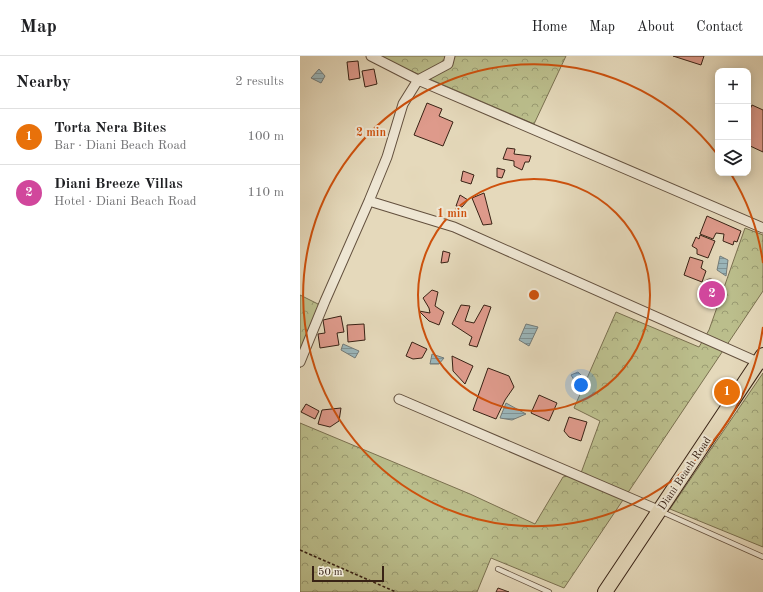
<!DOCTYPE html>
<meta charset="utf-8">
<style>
body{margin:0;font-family:"Old Standard TT",serif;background:#f6f6f6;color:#202124}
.controls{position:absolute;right:12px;top:12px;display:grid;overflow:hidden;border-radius:8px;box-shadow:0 2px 10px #0003}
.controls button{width:36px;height:36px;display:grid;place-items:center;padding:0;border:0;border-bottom:1px solid #e0e0e0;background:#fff;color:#202124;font:20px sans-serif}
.scale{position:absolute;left:12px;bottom:10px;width:72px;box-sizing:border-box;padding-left:4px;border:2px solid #382215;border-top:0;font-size:11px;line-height:14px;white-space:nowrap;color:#382215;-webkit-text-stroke:3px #eee6d3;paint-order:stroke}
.you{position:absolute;left:281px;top:329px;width:14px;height:14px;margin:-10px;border:3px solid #fff;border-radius:50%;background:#1a73e8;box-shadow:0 0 0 6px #1a73e833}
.badge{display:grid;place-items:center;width:26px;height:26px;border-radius:50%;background:#0b8043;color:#fff;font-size:13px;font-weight:700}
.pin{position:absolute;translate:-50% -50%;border:2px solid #fff;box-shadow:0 1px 4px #0006}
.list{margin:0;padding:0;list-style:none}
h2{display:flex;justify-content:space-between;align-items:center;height:52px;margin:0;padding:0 16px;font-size:17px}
h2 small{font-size:13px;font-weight:400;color:#757577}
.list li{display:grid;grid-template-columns:26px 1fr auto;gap:12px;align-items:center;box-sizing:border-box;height:56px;padding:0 16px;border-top:1px solid #e0e0e0}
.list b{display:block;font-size:15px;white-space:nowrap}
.list p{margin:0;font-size:13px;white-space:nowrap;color:#757577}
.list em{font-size:13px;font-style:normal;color:#757577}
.icon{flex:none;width:22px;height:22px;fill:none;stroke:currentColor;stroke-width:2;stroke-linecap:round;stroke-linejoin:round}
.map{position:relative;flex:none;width:463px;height:536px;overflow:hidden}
header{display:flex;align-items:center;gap:24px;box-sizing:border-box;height:56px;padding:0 20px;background:#fff;border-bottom:1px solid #e0e0e0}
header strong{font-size:19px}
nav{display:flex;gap:22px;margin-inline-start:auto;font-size:14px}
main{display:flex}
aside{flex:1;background:#fff}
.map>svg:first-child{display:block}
</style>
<header>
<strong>Map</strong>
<nav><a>Home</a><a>Map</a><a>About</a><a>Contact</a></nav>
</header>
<main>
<aside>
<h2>Nearby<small>2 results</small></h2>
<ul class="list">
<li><span class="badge" style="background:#e8710a">1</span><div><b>Torta Nera Bites</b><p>Bar · Diani Beach Road</p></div><em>100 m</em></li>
<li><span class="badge" style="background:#d1479c">2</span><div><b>Diani Breeze Villas</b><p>Hotel · Diani Beach Road</p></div><em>110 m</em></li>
</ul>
</aside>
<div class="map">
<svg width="463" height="536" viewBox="0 0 463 536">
<defs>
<pattern id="forest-crowns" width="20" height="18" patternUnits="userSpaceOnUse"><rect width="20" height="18" fill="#bbbe8c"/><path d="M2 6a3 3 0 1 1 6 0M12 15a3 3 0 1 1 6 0" fill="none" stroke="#999a71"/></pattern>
<pattern id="water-rules" width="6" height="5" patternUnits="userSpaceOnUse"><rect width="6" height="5" fill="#9bb7bc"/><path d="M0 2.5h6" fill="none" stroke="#7f9498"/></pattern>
</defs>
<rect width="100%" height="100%" fill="#e5d9bb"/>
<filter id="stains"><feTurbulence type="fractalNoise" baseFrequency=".005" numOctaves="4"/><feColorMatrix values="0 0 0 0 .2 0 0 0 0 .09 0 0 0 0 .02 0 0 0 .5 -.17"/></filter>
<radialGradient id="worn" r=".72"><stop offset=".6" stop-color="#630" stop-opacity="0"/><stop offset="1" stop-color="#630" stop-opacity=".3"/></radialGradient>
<path fill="url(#forest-crowns)" stroke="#7a7050" d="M80,0H266L234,68L104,12Z
M445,172L463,179V235L264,532L191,502L177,536H0V367L170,438L235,468L263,421L281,417L300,365L274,352L316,256L399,291L409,274Z
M0,239L26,252L0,312Z
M463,317V491L370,453Z"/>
<path fill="url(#water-rules)" stroke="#737b79" d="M19,13L25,20L21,27L11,22Z
M420,200L428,204L426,220L417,214Z
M226,268L238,271L229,290L219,284Z
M43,288L59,295L55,302L41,294Z
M132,298L144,302L139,308H130Z
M278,316L288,326L279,332L271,319Z
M206,347L226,358L212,364L200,362Z"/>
<path fill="#de9a8b" stroke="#382215" d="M373,0H404L401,9Z
M58,5L60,22L49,24L47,6Z
M74,13L77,28L65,31L62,15Z
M127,47L142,53L139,60L153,66L143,90L114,79Z
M452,49L463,54V96L448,89V57Z
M207,92L215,93L214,98L231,100L229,106H225L222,114L214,110V105L203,103Z
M197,112L205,114L202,122L197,121Z
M163,115L174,119L171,128L161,125Z
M184,137L192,168L183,169L172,142Z
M160,139L168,144L162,151L156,150Z
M407,160L441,175L437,186L434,185L433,189L423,185L424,178L416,177L413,183L400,178Z
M400,179L415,185L408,202L397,198V193L392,190L396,181L399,183Z
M143,195L150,197L148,206L141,207Z
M390,201L403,205L401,212L406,215L402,226L384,219Z
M404 229a6 6 0 1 1 12 0a6 6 0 1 1-12 0Z
M132,234L138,236L135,250L144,256L139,269L129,265L119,255L130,257L129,252L123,242Z
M161,249L170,250L165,265L174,267L184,249L191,251L177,291L169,289L172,281L152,268Z
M41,260L44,276L37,277L39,289L20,292L18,278L25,277L23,264Z
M64,268L65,284L48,286L47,269Z
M112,286L127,293L122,302L113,303L106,300Z
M152,300L173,310L165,328L153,315Z
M188,312L209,320L214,331L205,344L196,363L173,354Z
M239,339L257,347L249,365L231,357Z
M6,348L19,355L15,363L1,356Z
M41,352L39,365L30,371L18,368L22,354Z
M269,361L287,366L281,385L269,381L264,375Z
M198,532L209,536H196Z"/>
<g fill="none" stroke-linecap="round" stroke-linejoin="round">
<g stroke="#63503e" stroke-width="6">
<path id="lane" d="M360,455L463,501
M198,513L249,536"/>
</g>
<g stroke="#63503e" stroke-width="11">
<path id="street" d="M71,0L118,24L463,172
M69,145L154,171L462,308
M0,306L25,245L69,145L87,101L103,48L118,24L148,8L150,0
M99,343L358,454"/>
</g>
<g stroke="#382215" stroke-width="16">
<path id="primary" d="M305,536L463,299"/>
</g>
<path stroke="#382215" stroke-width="1.5" stroke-dasharray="3 2" stroke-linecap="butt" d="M0,494L96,536"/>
<use href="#lane" stroke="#eee6d3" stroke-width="4.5"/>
<use href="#street" stroke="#eee6d3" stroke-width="9"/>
<use href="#primary" stroke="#e5d9bb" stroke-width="14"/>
</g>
<g fill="none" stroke="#ce510d" stroke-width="2">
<circle cx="234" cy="239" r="116"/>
<path d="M463 271A231 231 0 1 1 417 98M431 118A231 231 0 0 1 463 207"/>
</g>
<g text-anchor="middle" stroke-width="4" stroke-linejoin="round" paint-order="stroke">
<g font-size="11" fill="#382215" stroke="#eee6d3">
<text transform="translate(384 417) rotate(-56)" y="4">Diani Beach Road</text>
</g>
</g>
<circle cx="234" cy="239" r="6" fill="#ce510d" stroke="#eee6d3" stroke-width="2"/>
<g font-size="12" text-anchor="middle" font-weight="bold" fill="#ce510d" stroke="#eee6d3" stroke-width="4" stroke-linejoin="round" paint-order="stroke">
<text x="71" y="80">2 min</text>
<text x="152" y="161">1 min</text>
</g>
<rect width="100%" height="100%" filter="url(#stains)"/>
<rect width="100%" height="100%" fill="url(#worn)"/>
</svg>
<div class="controls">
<button>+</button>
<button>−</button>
<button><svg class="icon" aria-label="layers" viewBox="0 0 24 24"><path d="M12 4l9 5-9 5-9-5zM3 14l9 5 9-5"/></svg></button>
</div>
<div class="scale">50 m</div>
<div class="you"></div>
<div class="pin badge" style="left:427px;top:336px;background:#e8710a">1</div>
<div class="pin badge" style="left:412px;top:238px;background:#d1479c">2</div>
</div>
</main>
